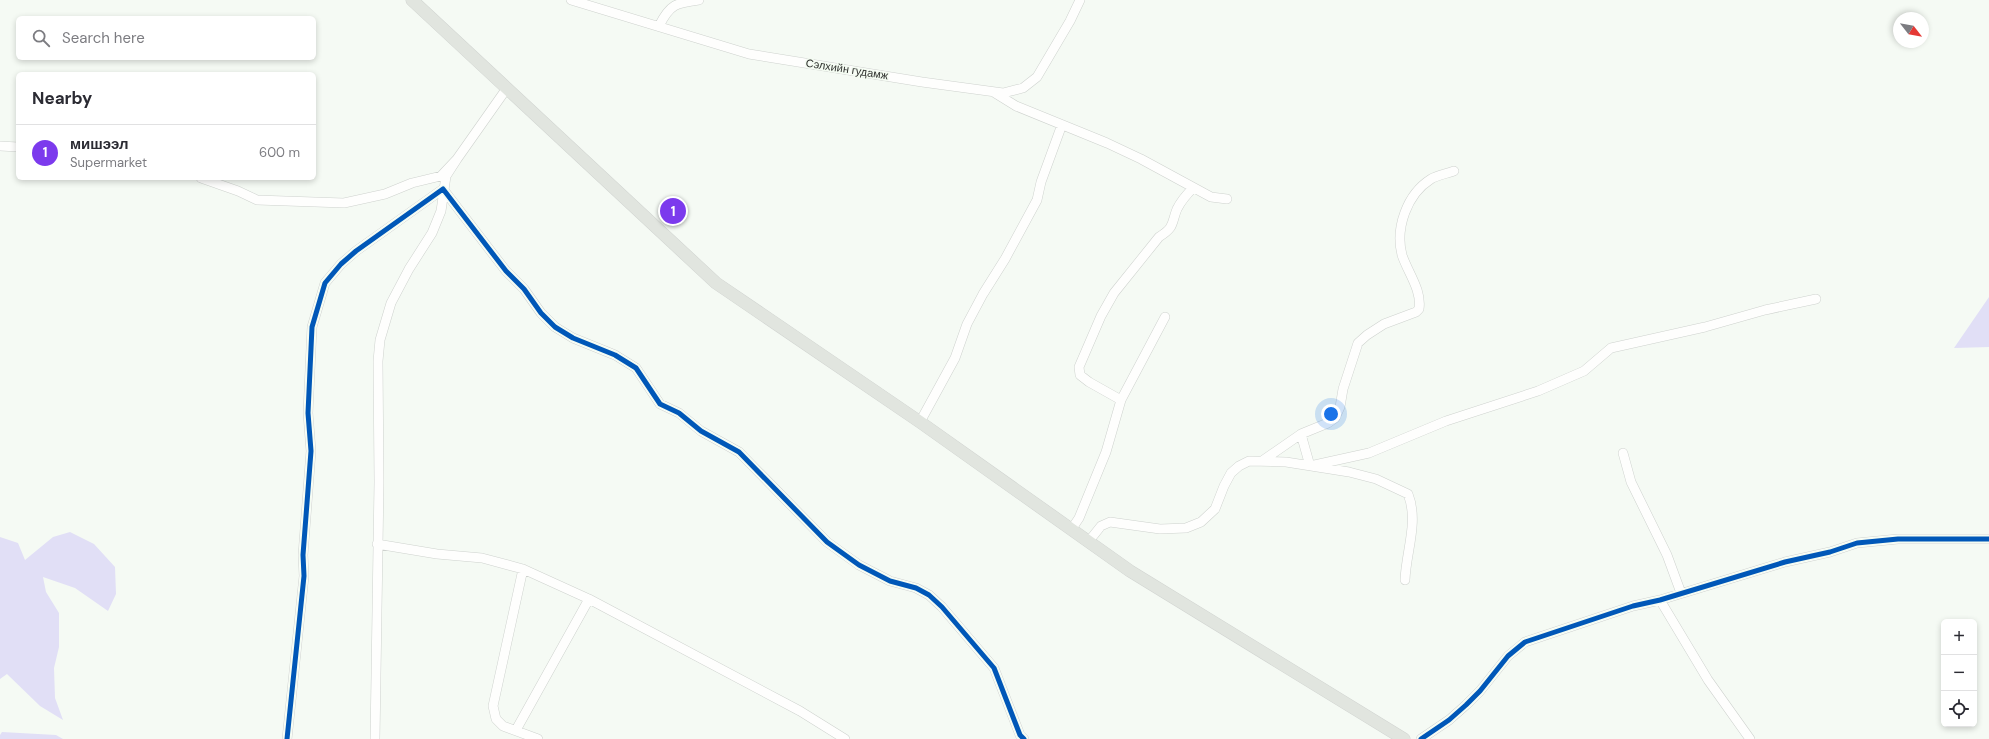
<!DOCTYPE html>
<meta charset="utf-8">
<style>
body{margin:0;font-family:"DM Sans",sans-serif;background:#f2f2f3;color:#2b2b33}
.controls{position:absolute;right:12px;bottom:12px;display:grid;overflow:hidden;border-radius:6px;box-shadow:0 2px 6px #0003}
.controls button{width:36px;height:36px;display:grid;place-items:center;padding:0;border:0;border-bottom:1px solid #e1e1e2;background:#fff;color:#2b2b33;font:20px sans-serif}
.compass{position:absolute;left:1893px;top:12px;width:36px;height:36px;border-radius:50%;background:#fff;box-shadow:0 2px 6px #0003;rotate:121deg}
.you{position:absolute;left:1331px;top:414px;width:14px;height:14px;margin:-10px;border:3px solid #fff;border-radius:50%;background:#1a73e8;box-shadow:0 0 0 6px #1a73e833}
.badge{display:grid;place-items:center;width:26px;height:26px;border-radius:50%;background:#7c3aed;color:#fff;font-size:13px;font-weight:700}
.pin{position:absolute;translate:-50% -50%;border:2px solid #fff;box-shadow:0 1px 4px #0006}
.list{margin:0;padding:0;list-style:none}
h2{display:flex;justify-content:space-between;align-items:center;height:52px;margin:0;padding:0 16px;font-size:17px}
h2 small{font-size:13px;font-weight:400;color:#7c7c81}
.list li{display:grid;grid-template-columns:26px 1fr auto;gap:12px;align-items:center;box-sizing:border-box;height:56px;padding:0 16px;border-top:1px solid #e1e1e2}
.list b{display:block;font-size:15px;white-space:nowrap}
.list p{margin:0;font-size:13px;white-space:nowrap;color:#7c7c81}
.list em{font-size:13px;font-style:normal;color:#7c7c81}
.icon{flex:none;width:22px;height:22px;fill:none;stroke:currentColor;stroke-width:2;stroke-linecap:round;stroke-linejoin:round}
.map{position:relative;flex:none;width:1989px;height:739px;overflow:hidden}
.search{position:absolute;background:#fff;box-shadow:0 2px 6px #0003;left:16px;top:16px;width:300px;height:44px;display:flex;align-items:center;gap:10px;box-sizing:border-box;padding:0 14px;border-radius:6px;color:#7c7c81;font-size:15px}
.panel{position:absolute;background:#fff;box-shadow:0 2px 6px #0003;left:16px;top:72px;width:300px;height:108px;border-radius:6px}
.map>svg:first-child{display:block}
</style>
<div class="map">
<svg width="1989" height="739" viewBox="0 0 1989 739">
<rect width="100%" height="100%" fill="#f5faf4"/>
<path fill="#e1dff6" d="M1989,297V347L1954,348Z
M70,532L94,544L115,567L116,594L108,611L75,588L43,577L46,592L59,613V647L54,668L55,698L63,720L40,706L7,674L0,679V537L18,543L25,560L53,537Z
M2,732L56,735L63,739H0V735Z"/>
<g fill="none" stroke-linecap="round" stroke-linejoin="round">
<g stroke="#ced2ce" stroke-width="10">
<path id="minor" d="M571,0L749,54L922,82L1003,93L1023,88L1037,77L1070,21L1080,0
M659,26C670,4 676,3 699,0
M995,93L1016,106L1107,143L1141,159L1211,197L1227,199
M0,146L18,147
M201,178L238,191L257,200L344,203L385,194L412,183L441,176L457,159L507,88
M1121,400L1089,382L1080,375L1079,367L1101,316L1114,293L1159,237C1175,227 1171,224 1177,209C1181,201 1187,194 1193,188
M920,422L955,358L967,324L983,294L1005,259L1037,200L1041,182L1060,130
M1301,434L1310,466L1369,453L1446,421L1538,391L1584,371L1611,348L1705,327L1765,310L1816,299
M1623,453L1631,482L1667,555L1681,593
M1262,461L1301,434L1328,423L1335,418L1340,407L1343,389L1358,343L1367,335L1384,324L1416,312L1419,309C1422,290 1408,273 1402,255C1395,228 1407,194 1431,179C1437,175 1446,174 1454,171
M1071,530L1079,518L1106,452L1121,400L1165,317
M1089,541L1101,526L1110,522L1160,529L1186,528L1201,522L1215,509L1224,486L1231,473L1239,466L1249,461L1286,462L1349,472L1376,479L1408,494C1419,522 1406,551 1405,580
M377,544L437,554L482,558L523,569L589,599L800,711L845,739
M523,569L493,706L496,719L503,726L538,739
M1660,600L1708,680L1750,739
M516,730L589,599
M287,739L304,576L303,555L311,451L308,413L312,327L325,283L341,264L356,251L443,189L506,271L524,289L541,313L555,327L573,338L615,355L636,368L660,404L679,413L701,431L739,452L827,542L859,565L890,581L916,588L929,595L942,607L994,668L1020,735L1024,739
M375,739L379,482L378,361L380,340L391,303L409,269L432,233L441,211L446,176L457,159
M1421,739L1449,720L1466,705L1480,691L1508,656L1525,642L1633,606L1660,600L1785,562L1830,552L1857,543L1898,539H1989"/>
</g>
<g stroke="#d1d4d1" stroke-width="13">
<path id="major" d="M412,0L716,283L920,422L1130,571L1404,739"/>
</g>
<use href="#minor" stroke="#fefefd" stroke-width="9"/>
<use href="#major" stroke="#e1e5df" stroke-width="12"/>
<g stroke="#f4fcf2" stroke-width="8">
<path id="cycleway" d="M287,739L304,576L303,555L311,451L308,413L312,327L325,283L341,264L356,251L443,189L506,271L524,289L541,313L555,327L573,338L615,355L636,368L660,404L679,413L701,431L739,452L827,542L859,565L890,581L916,588L929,595L942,607L994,668L1020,735L1024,739
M1421,739L1449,720L1466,705L1480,691L1508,656L1525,642L1633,606L1660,600L1785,562L1830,552L1857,543L1898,539H1989"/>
</g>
<use href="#cycleway" stroke="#0057b8" stroke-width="5"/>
</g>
<g text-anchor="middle" stroke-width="3" stroke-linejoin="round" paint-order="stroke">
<g font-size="11" fill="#2d2f2c" stroke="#f4fcf2">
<text transform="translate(847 69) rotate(9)" y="4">Сэлхийн гудамж</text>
</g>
</g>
</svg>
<div class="controls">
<button>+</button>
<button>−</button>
<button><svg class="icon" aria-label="locate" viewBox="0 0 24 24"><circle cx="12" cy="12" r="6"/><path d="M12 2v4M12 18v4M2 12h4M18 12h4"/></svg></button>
</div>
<svg class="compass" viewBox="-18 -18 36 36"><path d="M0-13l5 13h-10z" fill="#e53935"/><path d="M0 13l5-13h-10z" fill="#7c7c81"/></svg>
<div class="you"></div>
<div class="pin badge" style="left:673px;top:211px">1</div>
<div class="search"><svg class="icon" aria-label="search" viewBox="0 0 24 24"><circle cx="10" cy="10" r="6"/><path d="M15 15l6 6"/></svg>Search here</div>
<section class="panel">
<h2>Nearby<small></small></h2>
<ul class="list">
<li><span class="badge">1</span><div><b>мишээл</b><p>Supermarket</p></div><em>600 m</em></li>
</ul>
</section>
</div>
